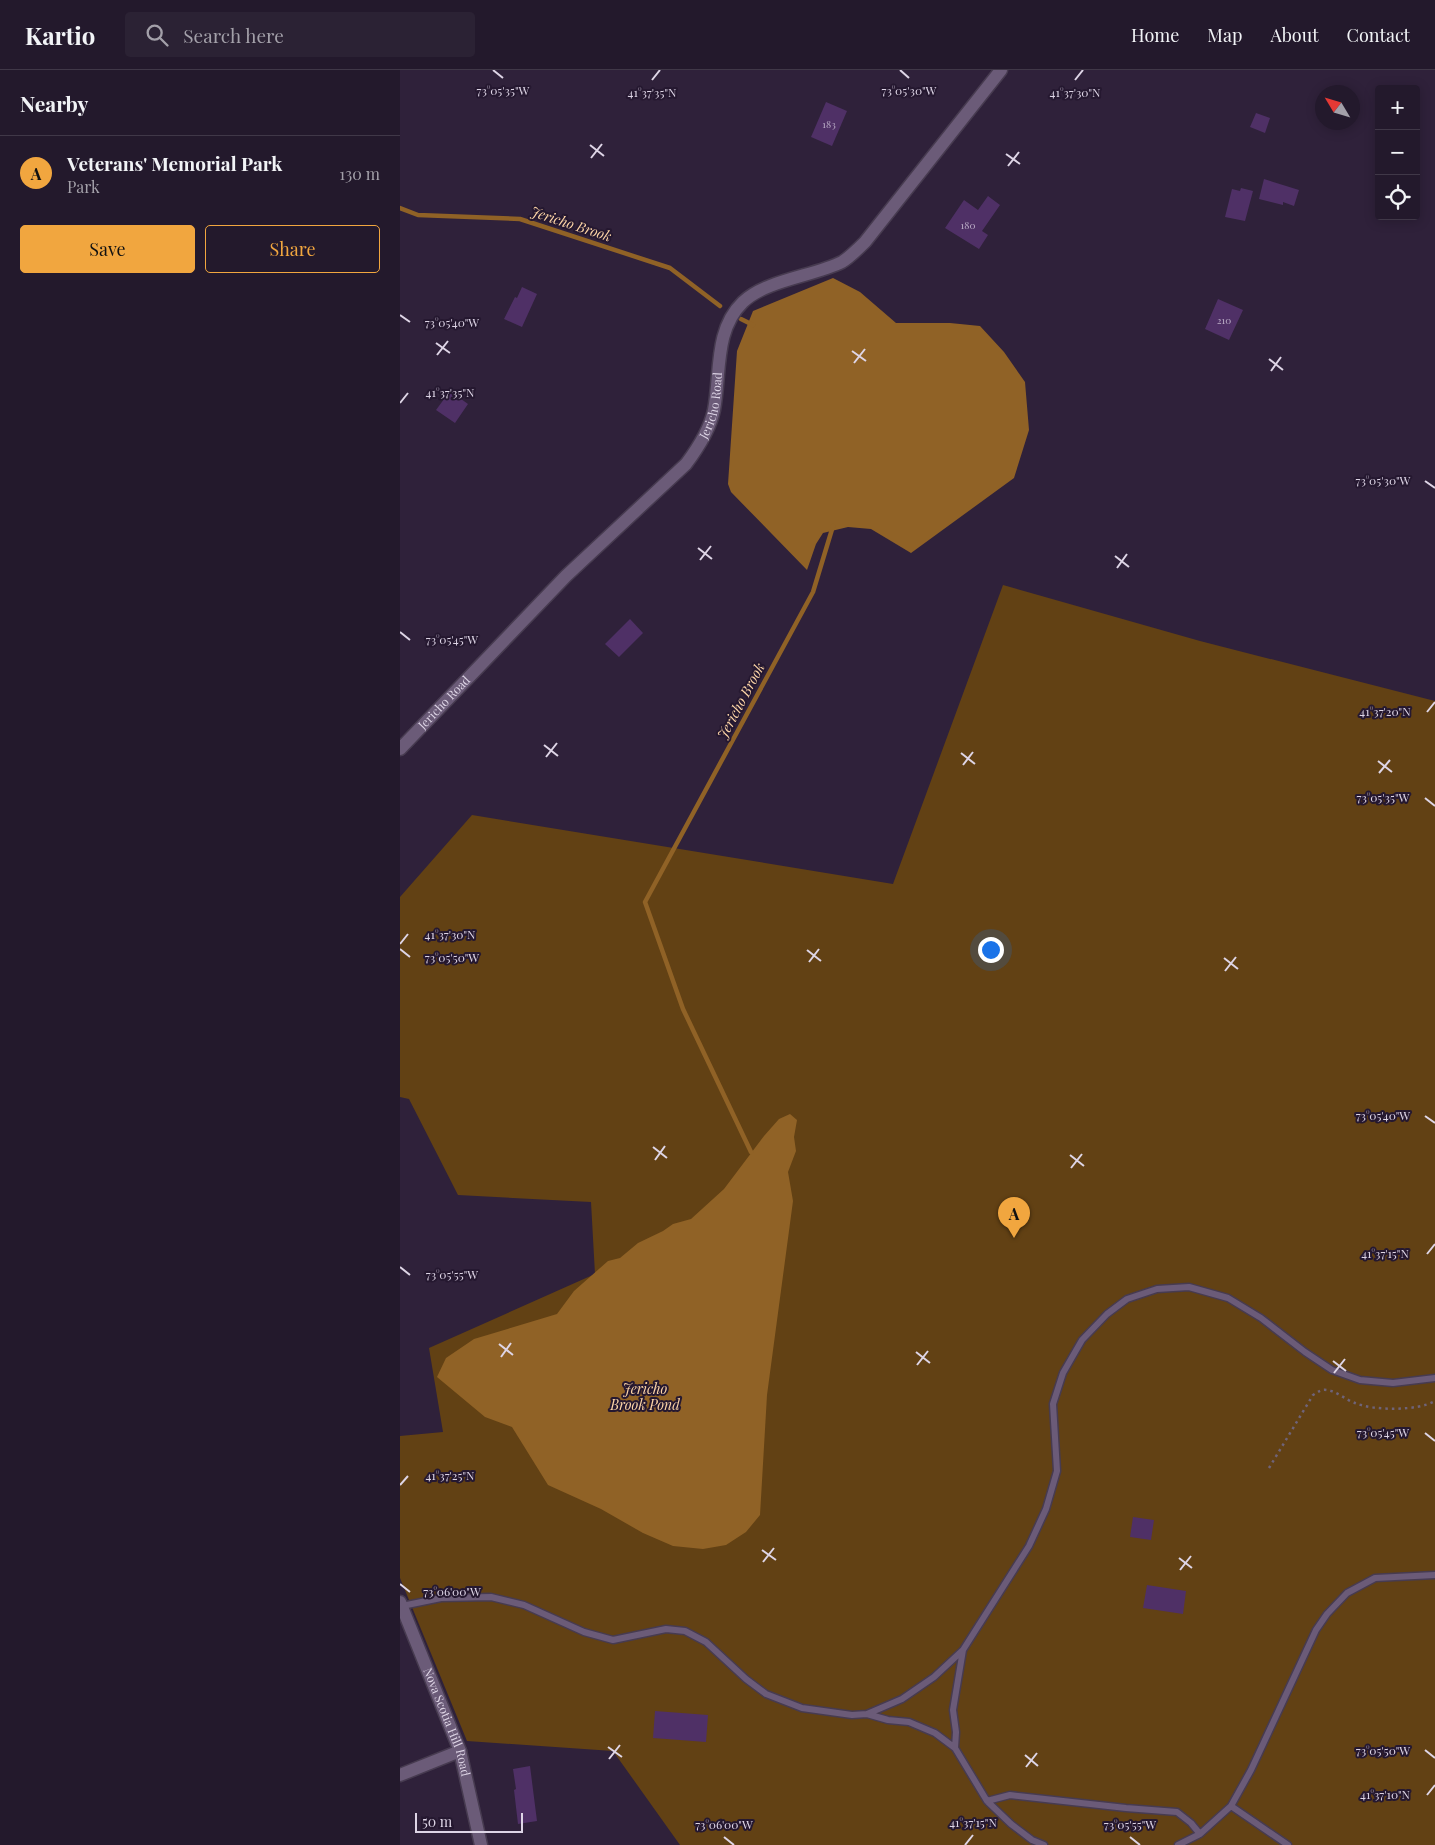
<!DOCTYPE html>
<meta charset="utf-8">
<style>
body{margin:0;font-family:"Playfair Display",serif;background:#2b2234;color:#f1f3f6}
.controls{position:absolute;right:15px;top:15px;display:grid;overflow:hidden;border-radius:5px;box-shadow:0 2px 12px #0003}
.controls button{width:45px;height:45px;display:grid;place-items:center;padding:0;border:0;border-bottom:1px solid #403848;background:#23192c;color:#f1f3f6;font:25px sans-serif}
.compass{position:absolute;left:915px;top:15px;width:45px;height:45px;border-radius:50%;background:#23192c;box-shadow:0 2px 12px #0003;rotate:308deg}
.scale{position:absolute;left:15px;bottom:12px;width:108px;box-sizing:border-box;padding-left:5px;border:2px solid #ded5e6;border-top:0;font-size:14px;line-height:18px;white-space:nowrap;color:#ded5e6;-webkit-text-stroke:4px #251830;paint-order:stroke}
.you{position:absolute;left:590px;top:879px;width:18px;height:18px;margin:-12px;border:4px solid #fff;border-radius:50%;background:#1a73e8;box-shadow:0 0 0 8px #1a73e833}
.badge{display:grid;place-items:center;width:32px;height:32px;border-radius:50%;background:#f1a63f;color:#111;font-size:16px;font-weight:700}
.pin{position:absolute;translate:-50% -41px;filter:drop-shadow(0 1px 2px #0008)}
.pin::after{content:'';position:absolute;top:26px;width:18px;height:15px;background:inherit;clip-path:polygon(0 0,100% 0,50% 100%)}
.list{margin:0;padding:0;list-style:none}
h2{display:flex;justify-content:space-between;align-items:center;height:65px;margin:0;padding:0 20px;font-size:21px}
h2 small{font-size:16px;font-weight:400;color:#a3a0a9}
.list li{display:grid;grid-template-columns:32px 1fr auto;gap:15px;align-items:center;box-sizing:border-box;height:75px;padding:0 20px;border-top:1px solid #403848}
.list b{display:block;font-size:19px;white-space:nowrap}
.list p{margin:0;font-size:16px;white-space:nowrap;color:#a3a0a9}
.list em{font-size:16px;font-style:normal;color:#a3a0a9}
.actions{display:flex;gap:10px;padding:15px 20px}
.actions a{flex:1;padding:11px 0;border:1px solid #f1a63f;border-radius:5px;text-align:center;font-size:18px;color:#f1a63f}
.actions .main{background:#f1a63f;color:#111}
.icon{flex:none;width:28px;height:28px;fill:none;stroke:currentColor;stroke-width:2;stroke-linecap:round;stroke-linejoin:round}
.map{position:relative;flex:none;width:1035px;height:1775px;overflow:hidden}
header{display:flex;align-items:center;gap:30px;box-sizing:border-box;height:70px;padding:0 25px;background:#23192c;border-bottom:1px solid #403848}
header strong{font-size:24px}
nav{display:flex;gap:28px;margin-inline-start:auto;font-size:18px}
.search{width:350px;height:45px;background:#2b2234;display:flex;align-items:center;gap:12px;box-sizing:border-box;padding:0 18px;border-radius:5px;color:#a3a0a9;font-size:19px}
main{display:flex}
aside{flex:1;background:#23192c}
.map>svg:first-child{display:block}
</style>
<header>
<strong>Kartio</strong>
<div class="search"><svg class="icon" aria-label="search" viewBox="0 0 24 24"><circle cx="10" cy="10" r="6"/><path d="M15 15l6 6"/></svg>Search here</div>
<nav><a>Home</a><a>Map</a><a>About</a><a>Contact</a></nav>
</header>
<main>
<aside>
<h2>Nearby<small></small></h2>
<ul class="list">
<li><span class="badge">A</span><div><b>Veterans' Memorial Park</b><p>Park</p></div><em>130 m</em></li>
</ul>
<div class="actions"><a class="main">Save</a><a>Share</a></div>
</aside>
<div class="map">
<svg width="1035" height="1775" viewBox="0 0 1035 1775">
<rect width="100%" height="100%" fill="#2f213a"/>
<path fill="#624114" d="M603,515L800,571L1035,631V1775H280L213,1681L67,1671L0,1508V1366L43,1362L29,1278L195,1204L191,1132L58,1125L9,1029L0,1027V827L72,745L493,814Z"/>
<path fill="#906226" d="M433,208L460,222L496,253H550L580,256L604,282L625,312L629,360L614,408L511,483L471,459L448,457L423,463L416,474L407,500L331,422L328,414L337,281L353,241Z
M390,1044L397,1050L394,1067L396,1081L388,1102L393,1131L367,1325L360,1445L346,1462L326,1475L303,1479L273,1476L243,1463L201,1439L148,1415L112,1357L85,1347L37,1307L46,1288L74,1269L157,1244L174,1221L208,1191L220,1188L238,1173L263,1161L273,1154L291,1149L324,1119L364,1066L379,1049Z"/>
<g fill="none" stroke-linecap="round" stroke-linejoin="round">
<path stroke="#906226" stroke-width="4.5" d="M0,138L18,145L120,149L270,198L320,236
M341,249L353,255
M351,1082L283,939L245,832L413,522L433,456"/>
</g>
<path fill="#4f3066" d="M426,32L447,41L432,76L411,67Z
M856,43L870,48L865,63L850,57Z
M864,109L899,120L894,136L883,132V135L859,129Z
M841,118L853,121L845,151L825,147L832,119L840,121Z
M588,126L600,135L582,161L588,165L579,179L545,158L564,130L578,140Z
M122,217L137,224L122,257L104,249L115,227L117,228Z
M818,229L843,240L829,270L805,259Z
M50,321L68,334L55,353L36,340Z
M230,549L243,563L219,587L205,574Z
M733,1447L754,1450L751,1470L730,1467Z
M747,1515L786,1521L783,1544L743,1538Z
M255,1641L308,1645L306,1672L253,1668Z
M130,1696L137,1751L118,1754L114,1720L116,1719L113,1699Z"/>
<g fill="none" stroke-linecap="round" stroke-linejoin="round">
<g stroke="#473b50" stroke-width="9">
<path id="service" d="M2,1536L41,1528L91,1527L124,1535L184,1562L213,1570L266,1559L285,1561L306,1572L346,1609L366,1624L402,1638L452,1645L467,1644L488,1650L509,1652L535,1663L555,1678L587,1731L611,1754L632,1770L644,1775
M467,1644L502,1629L534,1607L563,1580L629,1476L646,1439L657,1401L653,1334L663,1303L682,1270L707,1244L727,1229L757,1219L789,1217L828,1228L861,1248L905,1282L932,1300L960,1310L993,1313L1035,1308
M555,1678L556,1662L553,1640L563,1580
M587,1731L610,1725L726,1738L777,1742L791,1753L800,1764
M831,1736L888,1775
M778,1775L800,1764L831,1736L851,1700L916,1560L927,1544L947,1523L975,1508L1035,1505"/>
</g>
<g stroke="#473b50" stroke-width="15">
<g id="minor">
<path id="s1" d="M0,679L166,506L286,394C298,378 310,359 314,340C321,303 314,260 343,232C366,210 414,206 442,192C450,187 458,179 465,172L601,0"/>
<path id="s2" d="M0,1532L60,1681L81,1775"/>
<path d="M0,1705L60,1681"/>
</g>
</g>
<path stroke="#6f6379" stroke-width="2.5" stroke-dasharray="2.5 4" stroke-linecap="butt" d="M869,1398L913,1325C918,1322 921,1319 927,1320C936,1321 946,1330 955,1333C974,1341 1018,1341 1035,1331"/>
<use href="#service" stroke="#6b5b78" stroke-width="6"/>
<use href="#minor" stroke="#6b5b78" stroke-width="12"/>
</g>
<path fill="none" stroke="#ded5e6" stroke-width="2" d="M93,0L103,8M500,0L509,8M252,10L260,0M675,10L683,0M190,75L204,86M606,84L620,94M191,88L202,74M608,96L619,82M0,245L10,252M36,273L50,283M452,281L466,291M37,285L48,271M869,289L883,300M454,293L465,279M871,301L881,287M0,333L8,323M1025,411L1035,418M298,478L312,489M715,486L729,497M300,490L311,476M717,498L727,484M0,562L10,570M1027,642L1035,632M144,675L158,686M561,683L575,694M146,687L157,673M978,691L992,702M563,695L573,682M979,703L990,690M1025,728L1035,736M0,874L8,864M0,879L10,887M407,880L421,891M824,888L838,899M409,892L419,879M825,901L836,887M1025,1046L1035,1053M253,1077L267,1088M670,1085L684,1096M255,1090L265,1076M671,1098L682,1084M1027,1184L1035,1174M0,1197L10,1205M99,1274L113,1285M516,1282L530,1293M101,1287L111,1273M933,1291L946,1301M517,1295L528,1281M934,1303L945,1289M1025,1363L1035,1371M0,1415L8,1406M362,1480L376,1490M779,1488L792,1498M363,1492L374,1478M780,1500L791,1486M0,1514L10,1522M208,1677L222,1687M1025,1680L1035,1688M625,1685L638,1696M209,1689L220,1675M626,1697L637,1683M1027,1725L1035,1715M324,1767L334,1775M730,1767L740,1775M565,1775L573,1765"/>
<g text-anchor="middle" stroke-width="4" stroke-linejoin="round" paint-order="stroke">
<g font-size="10" fill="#baacc6">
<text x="429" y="58">183</text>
<text x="568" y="159">180</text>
<text x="824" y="254">210</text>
</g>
<g font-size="12" fill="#ded5e6" stroke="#251830">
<text dy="4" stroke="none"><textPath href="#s1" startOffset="469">Jericho Road</textPath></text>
<text dy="4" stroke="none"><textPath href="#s1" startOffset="64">Jericho Road</textPath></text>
<text dy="4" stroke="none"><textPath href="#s2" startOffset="129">Nova Scotia Hill Road</textPath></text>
</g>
<g font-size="14" font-style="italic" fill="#fdd5a7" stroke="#251830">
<text transform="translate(171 154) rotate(18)" y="5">Jericho Brook</text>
<text transform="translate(341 631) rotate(-62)" y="5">Jericho Brook</text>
<text x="245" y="1324">Jericho<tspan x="245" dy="16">Brook Pond</tspan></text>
</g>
</g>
<g font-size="12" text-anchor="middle" fill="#ded5e6" stroke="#251830" stroke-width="4" stroke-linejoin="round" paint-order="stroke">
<text x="103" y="25">73°05'35"W</text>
<text x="509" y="25">73°05'30"W</text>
<text x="252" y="27">41°37'35"N</text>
<text x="675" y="27">41°37'30"N</text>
<text x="52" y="257">73°05'40"W</text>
<text x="50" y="327">41°37'35"N</text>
<text x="983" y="415">73°05'30"W</text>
<text x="52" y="574">73°05'45"W</text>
<text x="985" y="646">41°37'20"N</text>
<text x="983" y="732">73°05'35"W</text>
<text x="50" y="869">41°37'30"N</text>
<text x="52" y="892">73°05'50"W</text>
<text x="983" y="1050">73°05'40"W</text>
<text x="985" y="1188">41°37'15"N</text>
<text x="52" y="1209">73°05'55"W</text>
<text x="983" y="1367">73°05'45"W</text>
<text x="50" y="1410">41°37'25"N</text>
<text x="52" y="1526">73°06'00"W</text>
<text x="983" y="1685">73°05'50"W</text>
<text x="985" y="1729">41°37'10"N</text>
<text x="573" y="1757">41°37'15"N</text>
<text x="324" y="1759">73°06'00"W</text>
<text x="730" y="1759">73°05'55"W</text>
</g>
</svg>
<div class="controls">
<button>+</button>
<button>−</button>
<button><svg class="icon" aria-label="locate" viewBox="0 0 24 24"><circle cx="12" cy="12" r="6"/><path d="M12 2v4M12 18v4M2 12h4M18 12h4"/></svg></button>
</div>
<svg class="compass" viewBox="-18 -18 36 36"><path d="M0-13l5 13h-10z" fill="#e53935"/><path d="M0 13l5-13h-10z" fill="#a3a0a9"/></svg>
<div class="scale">50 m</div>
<div class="you"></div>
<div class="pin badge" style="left:614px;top:1168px">A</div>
</div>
</main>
